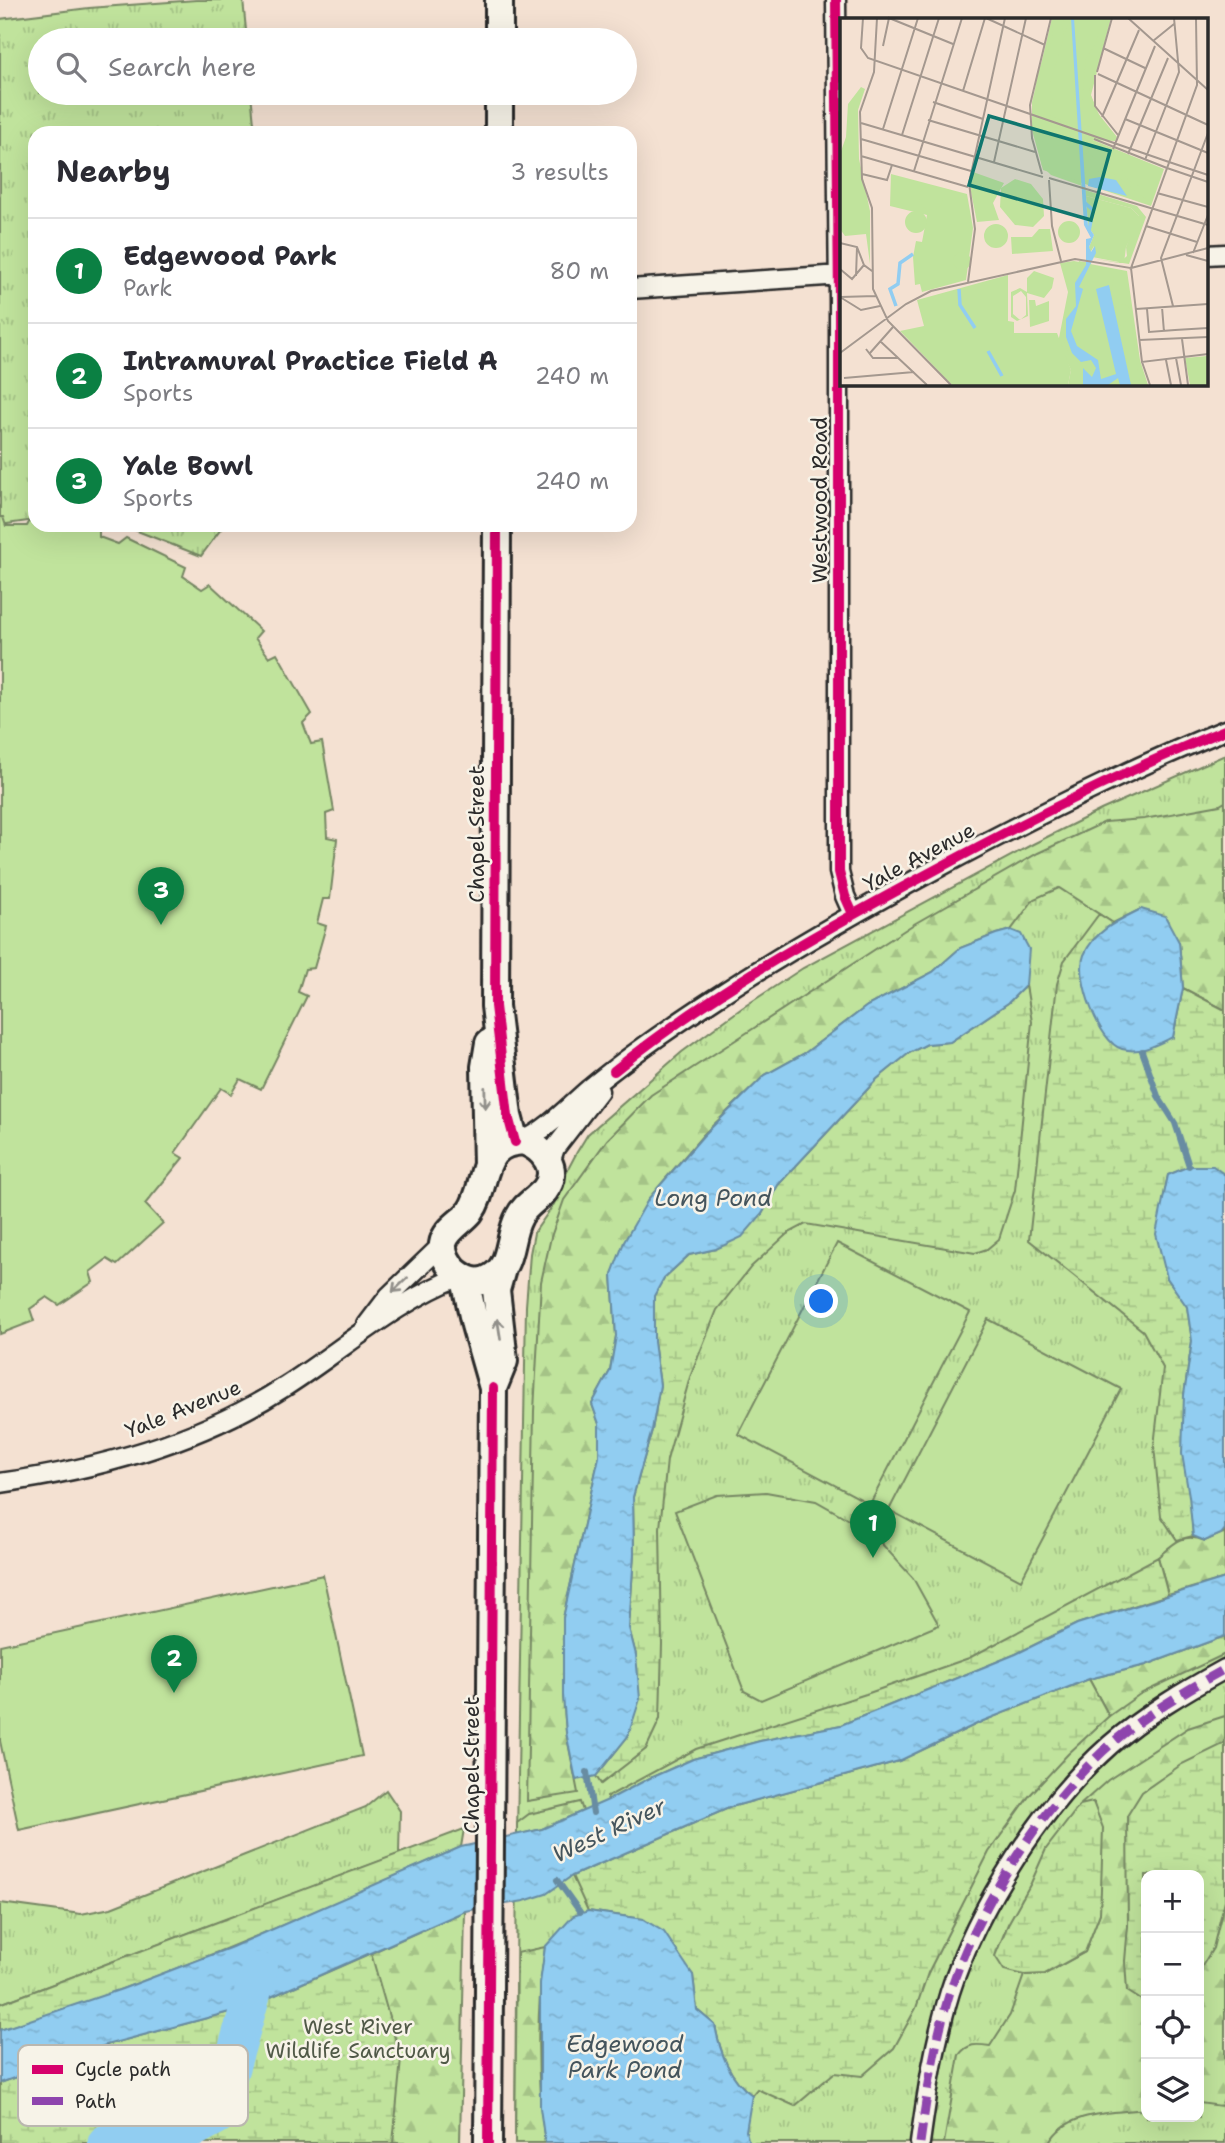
<!DOCTYPE html>
<meta charset="utf-8">
<style>
body{margin:0;font-family:"Shantell Sans",sans-serif;background:#f2f2f3;color:#2b2b33}
.controls{position:absolute;right:21px;bottom:21px;display:grid;overflow:hidden;border-radius:14px;box-shadow:0 7px 28px #0002}
.controls button{width:63px;height:63px;display:grid;place-items:center;padding:0;border:0;border-bottom:2px solid #e1e1e2;background:#fff;color:#2b2b33;font:35px sans-serif}
.you{position:absolute;left:822px;top:1302px;width:24px;height:24px;margin:-18px;border:5px solid #fff;border-radius:50%;background:#1a73e8;box-shadow:0 0 0 10px #1a73e833}
.badge{display:grid;place-items:center;width:46px;height:46px;border-radius:50%;background:#0b8043;color:#fff;font-size:23px;font-weight:700}
.pin{position:absolute;translate:-50% -58px;filter:drop-shadow(0 2px 4px #0008)}
.pin::after{content:'';position:absolute;top:37px;width:24px;height:21px;background:inherit;clip-path:polygon(0 0,100% 0,50% 100%)}
.list{margin:0;padding:0;list-style:none}
h2{display:flex;justify-content:space-between;align-items:center;height:91px;margin:0;padding:0 28px;font-size:30px}
h2 small{font-size:23px;font-weight:400;color:#7c7c81}
.list li{display:grid;grid-template-columns:46px 1fr auto;gap:21px;align-items:center;box-sizing:border-box;height:105px;padding:0 28px;border-top:2px solid #e1e1e2}
.list b{display:block;font-size:26px;white-space:nowrap}
.list p{margin:0;font-size:23px;white-space:nowrap;color:#7c7c81}
.list em{font-size:23px;font-style:normal;color:#7c7c81}
.icon{flex:none;width:38px;height:38px;fill:none;stroke:currentColor;stroke-width:2;stroke-linecap:round;stroke-linejoin:round}
.map{position:relative;flex:none;width:1225px;height:2143px;overflow:hidden}
.search{position:absolute;background:#fff;box-shadow:0 7px 28px #0002;left:28px;top:28px;width:609px;height:77px;display:flex;align-items:center;gap:18px;box-sizing:border-box;padding:0 24px;border-radius:38px;color:#7c7c81;font-size:26px}
.panel{position:absolute;background:#fff;box-shadow:0 7px 28px #0002;left:28px;top:126px;width:609px;height:406px;border-radius:21px}
.map>svg:first-child{display:block}
</style>
<div class="map">
<svg width="1225" height="2143" viewBox="0 0 1225 2143">
<defs>
<pattern id="grass-tufts" width="24" height="20" patternUnits="userSpaceOnUse" patternTransform="scale(1.75)"><rect width="24" height="20" fill="#c0e39c"/><path d="M3 7l-1-3M5 7V3M7 7l1-3M15 17l-1-3M17 17v-4M19 17l1-3" fill="none" stroke="#a5c387"/></pattern>
<pattern id="forest-firs" width="22" height="20" patternUnits="userSpaceOnUse" patternTransform="scale(1.75)"><rect width="22" height="20" fill="#c0e39c"/><path d="M5 1l3.5 6h-7zM16 11l3.5 6h-7z" fill="#a5c387"/></pattern>
<pattern id="wetland-marsh" width="20" height="14" patternUnits="userSpaceOnUse" patternTransform="scale(1.75)"><rect width="20" height="14" fill="#c0e39c"/><path d="M1 5h8M5 5V1M11 12h8M15 12V8" fill="none" stroke="#a5c387"/></pattern>
<pattern id="water-ripples" width="26" height="14" patternUnits="userSpaceOnUse" patternTransform="scale(1.75)"><rect width="26" height="14" fill="#91cdf1"/><path d="M2 4q2-2 4 0t4 0M15 11q2-2 4 0t4 0" fill="none" stroke="#7db0cf"/></pattern>
</defs>
<rect width="100%" height="100%" fill="#f4e1d2"/>
<filter id="ink" filterUnits="userSpaceOnUse"><feTurbulence type="fractalNoise" baseFrequency=".0143" numOctaves="2"/><feDisplacementMap in="SourceGraphic" scale="14" xChannelSelector="R" yChannelSelector="G"/><feConvolveMatrix kernelMatrix="1 2 1 2 8 2 1 2 1" color-interpolation-filters="sRGB"/></filter>
<g filter="url(#ink)">
<path fill="url(#grass-tufts)" stroke="#768764" stroke-width="2" fill-rule="evenodd" d="M196,0H243L247,40H40V93H251L255,133H35V520L0,525V19L89,8Z
M122,525H224L201,556Z
M1225,755V2143H515L517,1835L526,1306L530,1254L534,1233L554,1204L567,1171L577,1152L588,1134L682,1052L742,1008L803,968L1033,844L1101,810ZM1146,1875H1199V2117H1146Z
M386,1790L400,1811L399,1854L0,2004V1903L81,1914L111,1908L366,1807Z"/>
<path fill="url(#forest-firs)" stroke="#768764" stroke-width="2" d="M1225,802V1010L1183,988L1179,942L1141,909L1113,923L1059,888L1034,899L1011,930L996,934L960,948L933,972L867,1006L805,1053L765,1075L703,1135L649,1198L612,1274L616,1336L610,1371L592,1404L599,1424V1457L563,1618V1695L566,1732L578,1793L527,1801L534,1411L541,1282L551,1237L564,1200L607,1140L651,1095L914,924L1038,853L1105,822L1144,819L1220,805Z
M1225,1532V1578L1168,1595L1158,1557C1174,1543 1183,1532 1205,1541Z
M1225,1636V1654L1140,1694L1109,1716L1089,1679L1146,1665Z
M1225,1716V2096L1221,2106L1199,2103V1875H1146V2109C1114,2113 1067,2110 1049,2143H944L959,2055C968,2043 976,2044 990,2046L1010,2015L1024,1975L1045,1974L1085,1952L1100,1913L1094,1803L1080,1805L1108,1780L1188,1728Z
M580,1802L583,1811L542,1829L517,1835V1823L529,1814Z
M465,1911L460,2143H393L371,1953Z
M545,1947C536,2009 536,2081 545,2143H515L517,1953Z"/>
<path fill="url(#wetland-marsh)" stroke="#768764" stroke-width="2" d="M1099,914L1113,923L1093,940L1173,1037L1183,988L1225,1010V1175C1205,1160 1190,1166 1168,1175L1163,1200L1167,1278L1187,1306L1192,1341L1184,1395L1193,1536L1177,1540L1161,1516L1154,1446L1163,1368L1143,1331L1029,1240L1057,984L1064,961Z
M1026,985L1032,1022L1015,1190L999,1239L987,1249L975,1253L806,1224L787,1234L751,1267L717,1310L690,1377L667,1460L660,1528L662,1644L660,1719L646,1749L601,1784L596,1776L628,1736L636,1655L629,1628L634,1553L633,1497L652,1430L660,1385L654,1342L653,1296L664,1278L689,1255L716,1249L762,1214L778,1185L877,1079L909,1053L927,1044L950,1042L1008,1003Z
M1158,1557L1168,1595L1077,1624L1016,1654L841,1725L760,1741L693,1759L650,1778L608,1800L607,1797L696,1749L866,1694L969,1658Z
M1089,1679L1109,1716L1068,1754L1030,1795L989,1852L928,1973L916,2008L894,2048L862,2076L834,2073L795,2106L757,2089L752,2095C729,2079 720,2052 715,2025L697,2010L693,1975L643,1919L588,1911L572,1876L731,1807L899,1761L983,1721Z
M1225,1743V1900L1213,1948L1199,1971V1875H1146V2003L1127,1991L1125,1961L1128,1926L1127,1816L1142,1792L1182,1764Z
M1093,1802L1103,1828L1101,1890L1100,1913L1085,1952L1045,1974L1024,1975L1004,1970L995,1956L1008,1924L1031,1883L1046,1849L1080,1805Z
M464,1829L461,1847C310,1914 158,1982 0,2030V2004Z
M371,1953L401,2059L393,2143H0V2083L106,2045L248,2007Z"/>
<path fill="#c0e39c" stroke="#768764" stroke-width="2" d="M0,517H3L6,526H27L32,517L35,518V525H78L99,528V537L118,544L126,538L186,567L183,576L202,589L210,584L261,631L255,638L269,657L277,653L312,714L303,723L311,744L322,742L334,811L326,814L327,837L337,839L330,899H323L317,923L326,926L314,968L305,969L298,992L307,996L261,1089L240,1079L231,1094L221,1088L175,1153L183,1158L145,1204L163,1223L117,1265L107,1259L90,1272L93,1282L59,1305L47,1297L30,1309L34,1321L0,1334Z
M837,1243L970,1312L870,1504L738,1434Z
M988,1319L1121,1389L1021,1580L889,1510Z
M766,1492L816,1501L871,1532L913,1578L939,1625L761,1700L744,1691L675,1511L717,1495Z
M323,1575L362,1756L19,1830L0,1741V1645Z"/>
<path fill="url(#water-ripples)" stroke="#688ca2" stroke-width="2" d="M1141,909L1165,916L1179,942L1183,988L1173,1037C1156,1045 1141,1054 1122,1049C1099,1043 1075,977 1084,955C1094,931 1119,920 1141,909Z
M1011,930L1021,934L1029,949L1026,985L1008,1003L950,1042L927,1044L909,1053L877,1079L778,1185L762,1214L742,1237L716,1249L689,1255L664,1278L654,1296V1342L660,1385L652,1430L633,1497L634,1553L629,1628L636,1655L640,1699L628,1736L596,1776L576,1780L566,1732L563,1695V1618L599,1457V1424L592,1404L610,1371L616,1336L612,1274L624,1242L649,1198L703,1136L765,1075L805,1053L867,1006L933,972L960,948L996,934Z
M1189,1166H1213L1225,1175V1529L1221,1534L1205,1541L1193,1536L1189,1496L1182,1454L1184,1395L1192,1341L1187,1307L1167,1278L1156,1234L1168,1175Z
M1225,1578V1636L1146,1665L1089,1679L983,1721L899,1761L731,1807L572,1876L546,1894L524,1901L465,1911L248,2007L106,2045L0,2083V2030L122,1989L232,1947L461,1847L542,1829L608,1800L650,1778L693,1759L760,1741L841,1725L1016,1654L1077,1624Z
M588,1911L643,1919L664,1932L693,1975L697,2010L715,2025C720,2052 729,2079 752,2095L746,2131L749,2143H545L540,2108V1983L545,1947L573,1916Z"/>
<g fill="none" stroke-linecap="round" stroke-linejoin="round">
<path stroke="#688ca2" stroke-width="6" d="M1142,1051L1158,1096L1175,1123L1189,1166
M587,1772L593,1813
M557,1880L580,1912"/>
<path stroke="#91cdf1" stroke-width="37" d="M106,2143L171,2141L217,2116L259,1971"/>
<g stroke="#2b2b2b" stroke-width="23">
<path id="street" d="M836,0L839,301V872L845,896L853,914
M1206,255L1225,254
M630,289L842,275
M523,1141C549,1128 567,1108 589,1089C629,1056 671,1027 714,999C788,950 865,907 943,865C1035,816 1128,769 1225,730
M550,1163L555,1148L599,1091
M367,1325L389,1296L443,1244
M0,1483C100,1469 200,1442 286,1386C344,1349 396,1301 461,1276
M920,2143C927,2092 935,2041 950,1992C977,1907 1043,1804 1110,1745C1144,1715 1185,1691 1225,1669"/>
</g>
<g stroke="#2b2b2b" stroke-width="32">
<path id="secondary" d="M499,40V0
M499,133V93
M497,525L495,1006L508,1116L515,1142
M523,1141C543,1148 561,1169 545,1190C537,1199 524,1206 519,1217C507,1238 514,1270 486,1280C474,1284 465,1279 456,1272C449,1266 442,1254 443,1244C445,1230 462,1222 470,1212C483,1194 481,1169 494,1153C502,1144 511,1142 523,1141Z
M487,1166L485,1067L489,1043
M465,1279L475,1325L493,1388L488,2143
M493,1388L504,1361L496,1290L502,1269"/>
</g>
<use href="#street" stroke="#f7f3e8" stroke-width="18"/>
<use href="#secondary" stroke="#f7f3e8" stroke-width="26"/>
<path stroke="#8e44ad" stroke-width="9" stroke-dasharray="18 9" stroke-linecap="butt" d="M920,2143C927,2092 935,2041 950,1992C977,1907 1043,1804 1110,1745C1144,1715 1185,1691 1225,1669"/>
<g stroke="#f7f3e8" stroke-width="15">
<path id="cycleway" d="M836,0L839,301V872L845,896L853,914
M497,525L495,1006L508,1116L515,1142
M614,1071C709,994 816,934 924,876C1022,823 1121,772 1225,730
M488,2143L493,1388"/>
</g>
<use href="#cycleway" stroke="#d6006c" stroke-width="10"/>
</g>
<defs><path id="oneway-shaft" d="M-6 0H5M1.5-3L5.5 0L1.5 3" fill="none" stroke-width="1.6" stroke-linecap="round" stroke-linejoin="round" transform="scale(1.75)"/></defs>
<g stroke="#918f8a">
<use href="#oneway-shaft" transform="translate(485 1098) rotate(89)"/>
<use href="#oneway-shaft" transform="translate(400 1285) rotate(136)"/>
<use href="#oneway-shaft" transform="translate(499 1329) rotate(-99)"/>
</g>
</g>
<g text-anchor="middle" stroke-width="5" stroke-linejoin="round" paint-order="stroke">
<g font-size="21" fill="#2b2b2b" stroke="#f7f3e8">
<text transform="translate(820 500) rotate(-90)" y="7">Westwood Road</text>
<text transform="translate(477 834) rotate(-90)" y="7">Chapel Street</text>
<text transform="translate(919 857) rotate(-28)" y="7">Yale Avenue</text>
<text transform="translate(183 1409) rotate(-22)" y="7">Yale Avenue</text>
<text transform="translate(472 1765) rotate(-90)" y="7">Chapel Street</text>
</g>
<g font-size="21" fill="#505947" stroke="#f7f3e8">
<text x="358" y="2034">West River<tspan x="358" dy="24">Wildlife Sanctuary</tspan></text>
</g>
<g font-size="23" font-style="italic" fill="#44545c" stroke="#f7f3e8">
<text x="713" y="1206">Long Pond</text>
<text transform="translate(609 1830) rotate(-25)" y="8">West River</text>
<text x="625" y="2052">Edgewood<tspan x="625" dy="26">Park Pond</tspan></text>
</g>
</g>
<g transform="translate(840 18)">
<rect width="368" height="368" fill="#f4e1d2"/>
<path d="M212,0H271L251,77L257,94L277,119L275,123L253,122L324,151L311,188L203,152L192,112V84ZM133,154L164,165L153,185L159,202L137,204L130,169ZM51,156L127,176L133,210L126,262L82,274L80,266L75,267L73,239L76,223L82,224L87,197L50,188ZM234,243L287,253L300,342L308,367H228L231,352L218,325L228,274L220,245Z" fill="#c0e39c"/>
<path d="M213,0H231L232,6L221,2L224,17L214,47V89L221,105L238,113L204,100L205,90L194,87L197,55L212,23ZM263,0L268,4L249,73L266,113L263,119L244,111L251,110L242,105V83L246,40L255,27ZM21,69L25,71L18,92L19,141L30,193V246L26,216L5,218L0,211V136L6,119L8,86ZM201,104L238,117L239,127L222,114H207L197,122L211,153L241,164L242,168L211,157L202,148L193,106L196,111ZM243,119L268,132L269,144L277,138L286,143L282,151L288,162L301,169L307,182L249,136ZM245,172L297,188L306,199L289,246L251,240L279,245L287,238L286,229L299,198L291,190L246,178Z" fill="#c0e39c"/>
<path d="M228,6H232L238,109L209,97L214,87L209,68ZM202,106L214,116L222,114L233,118L236,121V123L224,116L215,120L236,126L225,124L216,129L202,123L199,120L207,118ZM244,132L261,157L245,165L242,133ZM246,178L291,190L301,200L286,229L284,245L252,239L254,228L250,235L249,229L254,217L248,208ZM239,243L251,245L252,253L259,249L271,252L274,258L270,278L278,307L292,312L295,331L290,342L296,346L301,367H291L270,278L271,274L260,280L278,355L261,361L258,342L237,328L231,314L240,288L238,271L250,248L246,245L235,265L236,288L226,305L230,332L251,342L256,350L252,359L246,353L242,356L243,367H239V349L229,337L223,321V302L233,287V264Z" fill="#c0e39c"/>
<path d="M168,257V303L174,304V315H217L231,352L228,367H112L60,313L84,308L77,282ZM367,338V367H350L345,340Z" fill="#c0e39c"/>
<path d="M175,161L191,166L203,181L204,198L193,209L175,207L160,189L161,170ZM79 180a12 12 0 1 1 24 0a12 12 0 1 1-24 0ZM65 204a11 11 0 1 1 22 0a11 11 0 1 1-22 0ZM218 214a11 11 0 1 1 22 0a11 11 0 1 1-22 0ZM144 218a12 12 0 1 1 24 0a12 12 0 1 1-24 0ZM199,211H210L213,233L172,236L171,219H192ZM113 243a9 9 0 1 1 18 0a9 9 0 1 1-18 0ZM194,253L214,260L212,270L204,280L187,275L188,298L177,303L171,299V274L180,270L187,274V260ZM181,273L186,279V297L180,302L173,296V278ZM189,282H195L196,288L209,283V303L190,309ZM273 295a9 9 0 1 1 18 0a9 9 0 1 1-18 0Z" fill="#c0e39c" fill-rule="evenodd"/>
<path d="M231,0H234L248,208L254,217L249,229L251,234L255,228L256,235L239,269L243,271L231,313L237,328L258,342L261,361L276,356L256,271L269,267L291,367H280L278,360L268,367H243V350L252,359L256,350L251,342L241,344L232,335L226,319V301L236,288L235,265L246,247V221L251,220L244,207ZM260,159L276,162L287,178L248,168L249,161Z" fill="#91cdf1"/>
<path fill="none" stroke="#91cdf1" stroke-width="3.5" d="M245,185L253,192L249,213M119,271L120,287L135,310M56,288L50,271L58,266L60,245L73,236M148,333L162,358"/>
<path fill="none" stroke="#a4988f" stroke-width="2" d="M23,0L21,30L28,40L329,144M37,0L34,54L20,94L22,161L32,190L33,271L48,303L111,367M146,0L205,27M288,0L368,72M356,0L357,67L291,250L368,230M313,23L334,6M43,28L49,0L113,26M263,30L305,50M257,54L272,0M258,56L368,107M255,57V88L278,117M123,73L145,0M93,84L143,101M262,99L299,12M285,101L368,135M88,102L195,134M21,105L203,159M43,111L78,0M62,117L99,0M21,121L131,153M254,121L327,150M273,131L315,28M288,136L328,40M21,138L128,169M305,142L339,54L334,0M154,144L186,0M329,144L368,157M327,150L368,164M74,153L122,0M22,156L47,162L52,147M202,156L192,120L190,87L211,0M209,160L368,207M209,162L212,208L221,243M317,175L368,189M306,208L357,224M0,225L17,229L24,247L32,253M353,235L368,197M346,237L368,243M0,251L12,261L24,247M16,258L17,229M128,264L135,211L129,165L165,0M0,279L21,292L40,288M0,279L36,278M333,288L321,240L368,115M322,289L324,314M296,291L368,286M307,291L309,314L335,312M335,312L368,310M342,321L348,367M299,322L368,319M40,323L87,367M26,331L33,340H58M0,335L66,286L91,273L235,241L291,250L302,344L368,336M30,335L53,309M336,340L341,367M326,342L331,367M302,344L310,367M4,360L74,354"/>
<path fill="#0f766e" fill-opacity="0.15" stroke="#0f766e" stroke-width="3.5" d="M149,98L270,133L251,202L129,167Z"/>
<rect width="368" height="368" fill="none" stroke="#2b2b2b" stroke-width="3.5"/>
</g>
<rect x="18" y="2045" width="230" height="81" rx="10" fill="#f7f3e8" stroke="#bab7af" stroke-width="2"/>
<rect x="32" y="2065" width="31" height="9" fill="#d6006c"/>
<rect x="32" y="2097" width="31" height="8" fill="#8e44ad"/>
<g font-size="19" fill="#2b2b2b">
<text x="75" y="2076">Cycle path</text>
<text x="75" y="2108">Path</text>
</g>
</svg>
<div class="controls">
<button>+</button>
<button>−</button>
<button><svg class="icon" aria-label="locate" viewBox="0 0 24 24"><circle cx="12" cy="12" r="6"/><path d="M12 2v4M12 18v4M2 12h4M18 12h4"/></svg></button>
<button><svg class="icon" aria-label="layers" viewBox="0 0 24 24"><path d="M12 4l9 5-9 5-9-5zM3 14l9 5 9-5"/></svg></button>
</div>
<div class="you"></div>
<div class="pin badge" style="left:873px;top:1558px">1</div>
<div class="pin badge" style="left:174px;top:1693px">2</div>
<div class="pin badge" style="left:161px;top:925px">3</div>
<div class="search"><svg class="icon" aria-label="search" viewBox="0 0 24 24"><circle cx="10" cy="10" r="6"/><path d="M15 15l6 6"/></svg>Search here</div>
<section class="panel">
<h2>Nearby<small>3 results</small></h2>
<ul class="list">
<li><span class="badge">1</span><div><b>Edgewood Park</b><p>Park</p></div><em>80 m</em></li>
<li><span class="badge">2</span><div><b>Intramural Practice Field A</b><p>Sports</p></div><em>240 m</em></li>
<li><span class="badge">3</span><div><b>Yale Bowl</b><p>Sports</p></div><em>240 m</em></li>
</ul>
</section>
</div>
